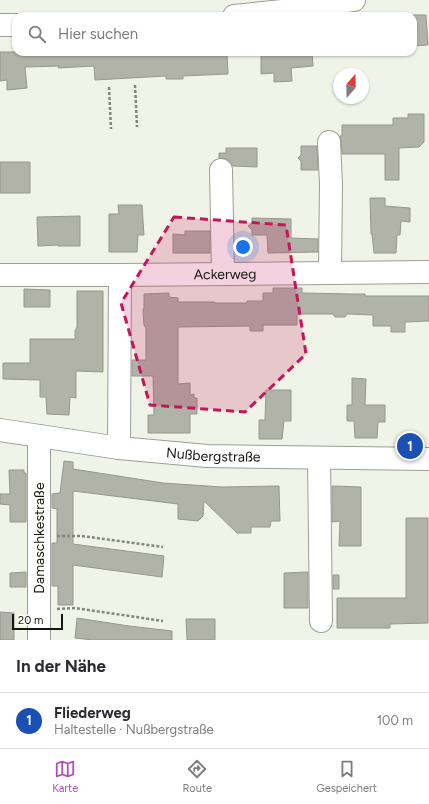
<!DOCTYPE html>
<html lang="de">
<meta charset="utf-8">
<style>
body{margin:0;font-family:Figtree,sans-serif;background:#f7f7f7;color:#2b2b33}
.compass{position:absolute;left:333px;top:68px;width:36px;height:36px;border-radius:50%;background:#fff;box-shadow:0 1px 3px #0004;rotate:20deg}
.scale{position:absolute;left:12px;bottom:10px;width:51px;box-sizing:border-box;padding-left:4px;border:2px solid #151512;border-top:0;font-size:11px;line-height:14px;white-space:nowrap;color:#151512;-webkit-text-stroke:3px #fefffa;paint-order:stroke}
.you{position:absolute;left:243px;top:247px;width:14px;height:14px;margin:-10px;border:3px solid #fff;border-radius:50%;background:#1a73e8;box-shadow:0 0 0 6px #1a73e833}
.badge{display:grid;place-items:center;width:26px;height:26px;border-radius:50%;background:#af51bb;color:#fff;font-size:13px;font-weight:700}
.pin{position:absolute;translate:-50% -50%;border:2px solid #fff;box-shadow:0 1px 4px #0006}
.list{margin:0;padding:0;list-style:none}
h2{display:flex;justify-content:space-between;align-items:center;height:52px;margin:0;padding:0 16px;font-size:17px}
h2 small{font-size:13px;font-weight:400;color:#7c7c81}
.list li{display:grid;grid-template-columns:26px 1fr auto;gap:12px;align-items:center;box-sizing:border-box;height:56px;padding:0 16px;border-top:1px solid #e1e1e2}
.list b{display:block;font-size:15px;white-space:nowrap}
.list p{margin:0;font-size:13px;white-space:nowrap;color:#7c7c81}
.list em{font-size:13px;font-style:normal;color:#7c7c81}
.icon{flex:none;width:22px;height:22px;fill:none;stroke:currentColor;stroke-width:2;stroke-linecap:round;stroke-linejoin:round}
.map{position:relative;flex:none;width:429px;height:640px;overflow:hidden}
.search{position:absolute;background:#fff;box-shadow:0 1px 3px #0004;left:12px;right:12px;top:12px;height:44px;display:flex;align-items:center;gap:10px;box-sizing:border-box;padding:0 14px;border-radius:12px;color:#7c7c81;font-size:15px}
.sheet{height:108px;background:#fff}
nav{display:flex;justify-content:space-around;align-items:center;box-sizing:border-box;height:56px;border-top:1px solid #e1e1e2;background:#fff;font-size:11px;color:#7c7c81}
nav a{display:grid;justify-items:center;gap:2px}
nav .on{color:#af51bb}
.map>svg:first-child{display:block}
</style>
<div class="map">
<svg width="429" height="640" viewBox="0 0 429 640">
<rect width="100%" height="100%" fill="#f0f3e7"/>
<path fill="#b1b3a8" stroke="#96988d" d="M413,15H426L428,45L413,46Z
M0,52H227L228,74L183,76V79H166V76L95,80L94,66L58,68L59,66L25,67L27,88L7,90V80L0,81Z
M261,52H312L313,66L291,68L292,81L274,82V73L261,74Z
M408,114H424V142L419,147L399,148V180H385V154H342L341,141L340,136H342V125H393V118H408Z
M301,146H317L318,170H301V161L298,158L301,155Z
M226,148H257V167L233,166L227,159L219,158V153H226Z
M0,162H30V193H0Z
M370,198H385V206L410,208V222L401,221L400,235H397L396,253H374L372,234H371Z
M118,205H142L144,235H138L137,252H109V214H119Z
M80,216V246H58V245L38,246L37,217Z
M252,218L291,219V238L318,239V252L268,253L267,235H252V230L248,226L252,223Z
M185,231H210V253H173V234L185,235Z
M273,288H302V293L353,294H365V296H429V321L405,322V332H391V326H373V315L347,314L345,317H335L333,314H297V325H263V331H250V326L178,327V384L190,383V395L194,394V398H197V414H190V433H148V415H154L153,376H132V360H146V328L144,325L143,310L144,308V294L169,293V297L178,298V302H215V303H247V301H263V293H273Z
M24,289L50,290V307H24Z
M77,291H103V372L76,371V398L70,397L69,415L47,414L46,397H40V380L3,379V363H30V339H75V331L77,327Z
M352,378L366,379L365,405H385V422H378L377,438H355L354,421H347V405H352Z
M266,390H291V421H284L282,439H259V420H265Z
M64,461L73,462V469L163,483L222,487L279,486L280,521H271L270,527H251V533H237L204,501L203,516L198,521L178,519V504L73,491V544L164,556L162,577L73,565V605H58V586H52V543H57V509L52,508V494L60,493Z
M9,470H24V473H26V522H10V505L0,504V494H10Z
M332,486L361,487V546H339L340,521L332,522Z
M406,518H428V623L390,624V628H337V598H406Z
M26,572V587H10V573Z
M308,572V608H284V573Z
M333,575H339V589H333Z
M0,612L14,613V640H0Z
M77,618L129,626L172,631V640H93L75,638Z
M186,619H215V640H187Z"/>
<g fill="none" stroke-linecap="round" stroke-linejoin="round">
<g stroke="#9d9e94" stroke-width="24">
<g id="minor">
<path d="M234,16L292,10L354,0"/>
<path d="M0,25H16"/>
<path d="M329,142L331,184L330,272"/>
<path d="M221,170L223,274"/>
<path d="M0,275H120"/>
<path id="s1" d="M0,430L119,448L207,456L429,459"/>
<path d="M39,436V640"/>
<path id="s2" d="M119,448L120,275L429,272"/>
<path d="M319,458L321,621"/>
</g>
</g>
<path stroke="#84867e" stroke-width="2.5" stroke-dasharray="3 2" stroke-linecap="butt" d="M135,85L137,127
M109,87L111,129
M57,536H82L163,547
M57,609L75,608L163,621"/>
<use href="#minor" stroke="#fff" stroke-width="22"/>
</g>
<path fill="#c2185b" fill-opacity="0.2" stroke="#c2185b" stroke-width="3" stroke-dasharray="8 5" stroke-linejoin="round" d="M174,217L286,225L306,354L245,412L150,405L121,303Z"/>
<g text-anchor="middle" stroke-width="3" stroke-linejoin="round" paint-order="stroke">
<g font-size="14" fill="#151512" stroke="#fefffa">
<text dy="5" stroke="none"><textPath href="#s2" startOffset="278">Ackerweg</textPath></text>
<text dy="5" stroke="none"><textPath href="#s1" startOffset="215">Nußbergstraße</textPath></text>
<text transform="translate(39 538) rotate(-90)" y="5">Damaschkestraße</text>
</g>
</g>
</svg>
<svg class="compass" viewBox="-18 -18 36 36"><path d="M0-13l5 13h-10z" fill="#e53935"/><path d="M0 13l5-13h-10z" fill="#7c7c81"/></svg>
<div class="scale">20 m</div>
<div class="you"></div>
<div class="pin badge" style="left:410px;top:446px;background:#1a4fb4">1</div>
<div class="search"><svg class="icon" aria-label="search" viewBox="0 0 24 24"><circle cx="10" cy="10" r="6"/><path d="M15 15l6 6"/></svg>Hier suchen</div>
</div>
<section class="sheet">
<h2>In der Nähe<small></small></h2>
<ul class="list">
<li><span class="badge" style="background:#1a4fb4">1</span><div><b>Fliederweg</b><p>Haltestelle · Nußbergstraße</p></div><em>100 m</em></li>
</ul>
</section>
<nav>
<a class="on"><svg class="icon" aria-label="map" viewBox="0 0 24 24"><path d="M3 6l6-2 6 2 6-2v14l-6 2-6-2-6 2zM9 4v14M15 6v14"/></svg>Karte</a>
<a><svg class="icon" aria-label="directions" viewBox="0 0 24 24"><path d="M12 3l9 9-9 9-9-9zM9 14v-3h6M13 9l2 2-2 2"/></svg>Route</a>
<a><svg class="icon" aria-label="saved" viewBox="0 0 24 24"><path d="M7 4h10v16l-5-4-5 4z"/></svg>Gespeichert</a>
</nav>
